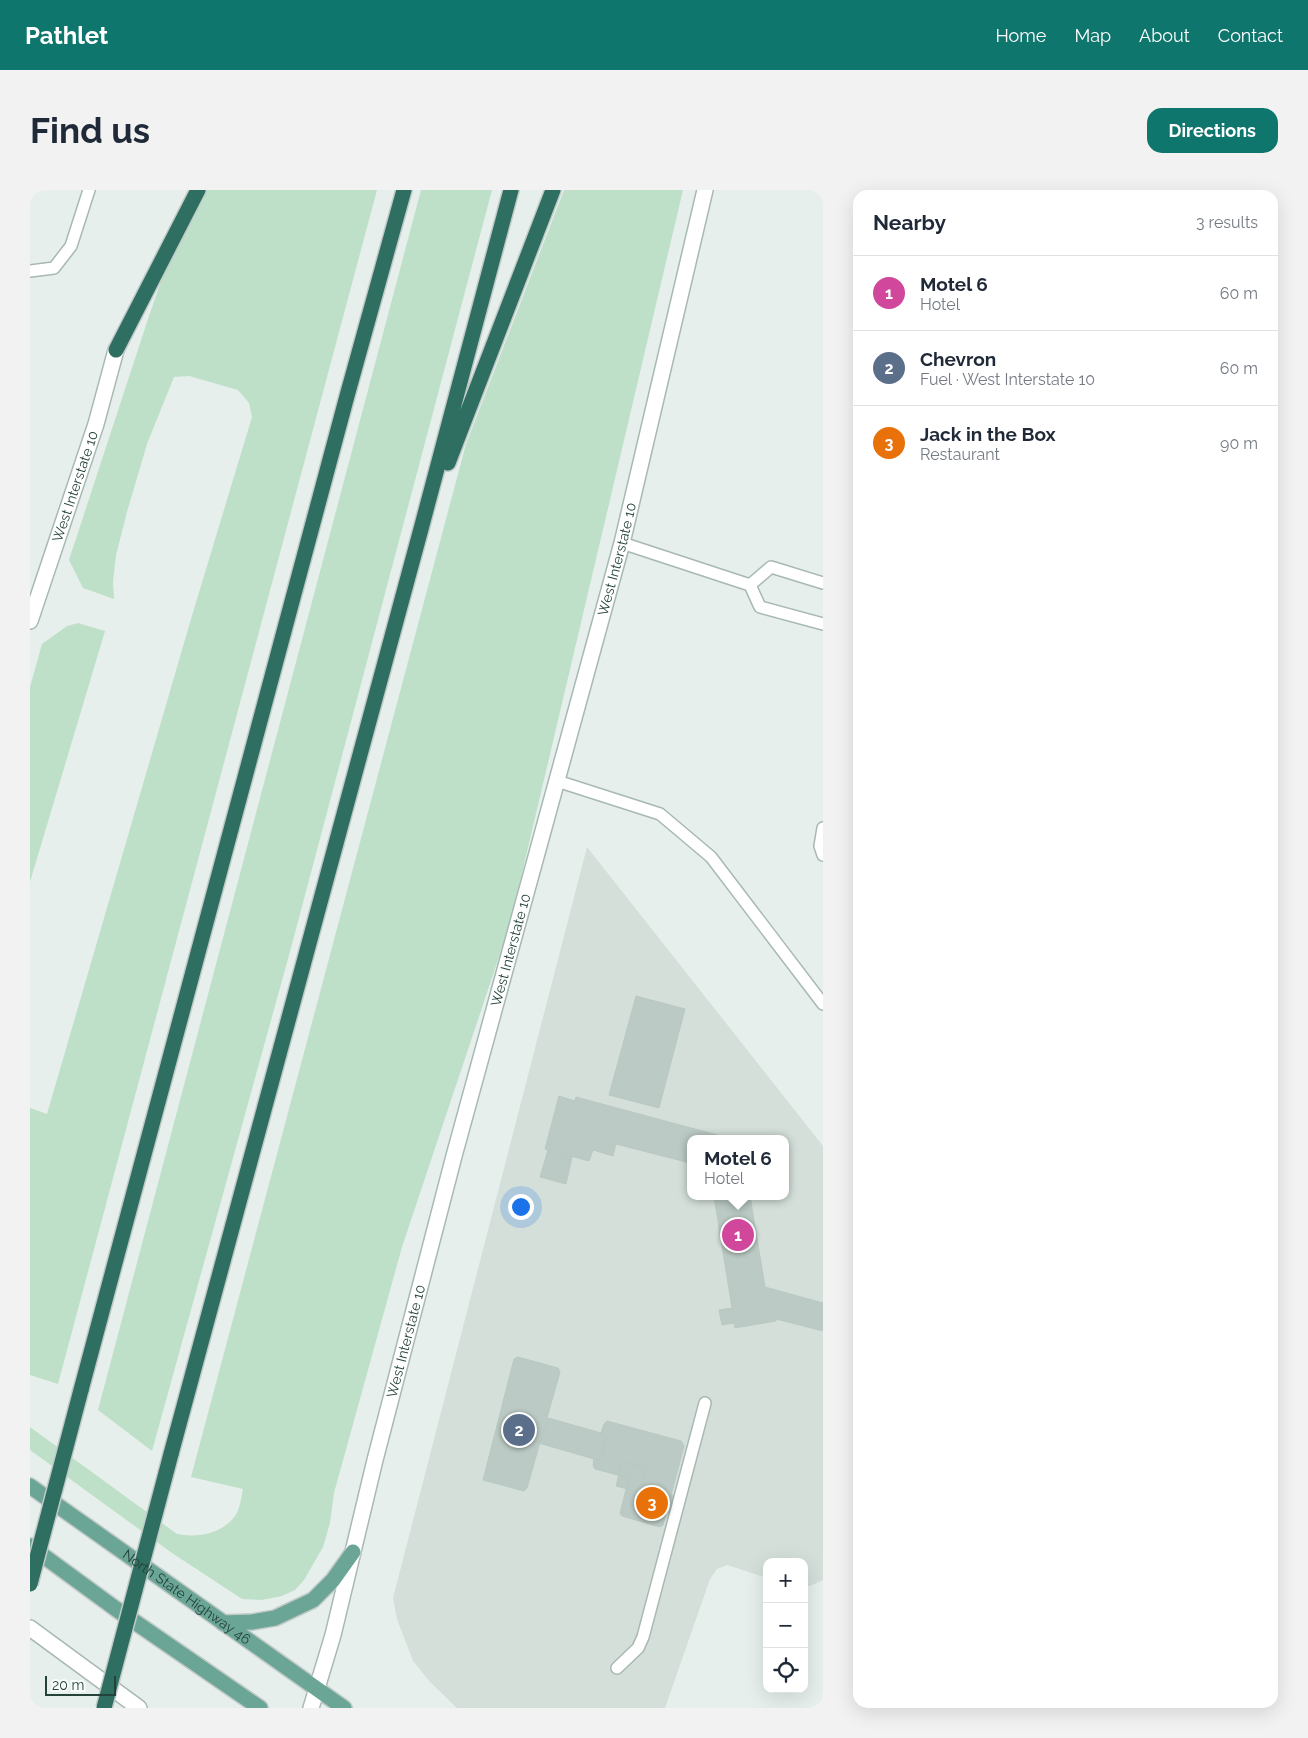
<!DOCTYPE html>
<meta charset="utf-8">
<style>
body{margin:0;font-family:Raleway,sans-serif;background:#f2f2f3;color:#1f2937}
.controls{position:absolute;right:15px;bottom:15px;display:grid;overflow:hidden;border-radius:10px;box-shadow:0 5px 20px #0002}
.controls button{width:45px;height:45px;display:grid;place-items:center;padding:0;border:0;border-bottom:1px solid #e0e1e3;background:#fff;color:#1f2937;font:25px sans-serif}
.scale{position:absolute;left:15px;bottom:12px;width:71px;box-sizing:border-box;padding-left:5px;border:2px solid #24423a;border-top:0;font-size:14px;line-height:18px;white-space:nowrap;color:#24423a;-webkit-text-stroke:4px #f7fbf9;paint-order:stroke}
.you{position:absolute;left:490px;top:1016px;width:18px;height:18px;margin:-12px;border:4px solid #fff;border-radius:50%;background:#1a73e8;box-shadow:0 0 0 8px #1a73e833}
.badge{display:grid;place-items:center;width:32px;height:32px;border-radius:50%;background:#0f766e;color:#fff;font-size:16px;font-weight:700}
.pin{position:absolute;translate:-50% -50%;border:2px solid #fff;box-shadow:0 1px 5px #0006}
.popup{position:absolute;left:657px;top:945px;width:102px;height:65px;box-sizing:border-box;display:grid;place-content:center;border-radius:10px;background:#fff;filter:drop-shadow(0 1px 4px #0005);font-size:16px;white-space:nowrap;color:#747a83}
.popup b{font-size:19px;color:#1f2937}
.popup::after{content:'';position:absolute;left:50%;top:100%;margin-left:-10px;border:10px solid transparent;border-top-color:#fff}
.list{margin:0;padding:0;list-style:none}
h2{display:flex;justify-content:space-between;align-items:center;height:65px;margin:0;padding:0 20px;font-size:21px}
h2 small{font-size:16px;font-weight:400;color:#747a83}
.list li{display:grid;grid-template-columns:32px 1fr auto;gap:15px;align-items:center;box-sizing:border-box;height:75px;padding:0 20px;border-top:1px solid #e0e1e3}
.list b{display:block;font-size:19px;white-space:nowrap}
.list p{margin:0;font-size:16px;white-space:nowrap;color:#747a83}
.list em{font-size:16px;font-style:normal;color:#747a83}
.icon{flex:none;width:28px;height:28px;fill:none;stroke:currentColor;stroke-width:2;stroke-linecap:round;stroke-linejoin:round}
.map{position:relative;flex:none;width:793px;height:1518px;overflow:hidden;border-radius:15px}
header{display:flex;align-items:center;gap:30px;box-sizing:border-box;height:70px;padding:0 25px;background:#0f766e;color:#fff}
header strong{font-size:24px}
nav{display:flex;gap:28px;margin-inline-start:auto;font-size:18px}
.intro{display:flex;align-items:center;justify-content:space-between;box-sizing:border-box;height:120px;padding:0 30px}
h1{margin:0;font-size:35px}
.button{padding:12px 22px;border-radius:15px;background:#0f766e;color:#fff;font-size:18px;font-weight:700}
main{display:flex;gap:30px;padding:0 30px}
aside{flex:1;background:#fff;border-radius:15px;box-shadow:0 5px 20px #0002}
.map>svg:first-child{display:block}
</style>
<header>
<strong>Pathlet</strong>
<nav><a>Home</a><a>Map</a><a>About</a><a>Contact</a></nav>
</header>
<div class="intro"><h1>Find us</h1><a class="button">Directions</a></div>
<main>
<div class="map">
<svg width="793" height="1518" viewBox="0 0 793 1518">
<rect width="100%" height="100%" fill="#e6efeb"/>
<path fill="#d4dfda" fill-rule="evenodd" d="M557,657L793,956V1390L780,1396H774V1372H737V1388L697,1375L687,1379L680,1389L635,1518H427L400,1492L383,1471L367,1429L363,1408ZM660,949H756V1006H660Z"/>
<path fill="#bfe0c8" d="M167,0H347L28,1194L0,1185V918L17,924L161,429L222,227L219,213L208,200L159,186L144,187L117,254L97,322L86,365L83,392L84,409L53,398L39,370L119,126L146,48Z
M391,0H462L261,758L122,1261L68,1220Z
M534,0H653L480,734L372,1057L304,1303L300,1333L293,1357L274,1390L265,1400L252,1406L232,1410L212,1409L142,1363L0,1260V1237L147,1344C167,1348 192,1344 205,1326C210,1319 211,1308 213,1299L161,1287L436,254Z
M48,433L75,441L0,692V497L12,454L37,436Z"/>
<path fill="#bbcac4" stroke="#b8c9c2" d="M606,806L655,819L629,918L579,905Z
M529,906L545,911L546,907L702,949H660V973L586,954L583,966L563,960L559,971L515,959Z
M518,960L542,967L536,994L510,987Z
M684,1006H720L735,1097L793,1113V1141L746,1129V1131L705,1138L704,1133L692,1135L689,1120L702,1118Z
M488,1167L528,1178L530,1182L497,1298L494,1301L453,1290L484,1169Z
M518,1228L575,1244L577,1247L571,1268L570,1270L564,1269L509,1253Z
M577,1231L651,1251L654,1256L633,1335L630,1337L592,1326L590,1323L599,1288L565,1279L563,1275L564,1269L570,1270L571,1268L577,1247L575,1244L571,1243L574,1234Z
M592,1272L615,1278L609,1302L586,1296Z
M628,1301L645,1306L641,1323L623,1319Z"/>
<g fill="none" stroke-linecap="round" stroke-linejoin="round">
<g stroke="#a8b8b2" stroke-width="14">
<path id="service" d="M0,81L24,78L41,56L59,0
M592,353L720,395L730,417L793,434
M720,395L741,377L793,393
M527,591L630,624L681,667L793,814
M793,638L790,656L793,665
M587,1478L608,1458L613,1447L675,1213"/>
</g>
<g stroke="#a8b8b2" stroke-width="18">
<g id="tertiary">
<path id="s1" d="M0,431L66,234L86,160"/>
<path d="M0,1438L109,1518"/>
<path id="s2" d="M281,1518L303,1445L345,1270L424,966L592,353L675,0"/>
</g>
</g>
<g stroke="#c2cac8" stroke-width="18">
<g id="primary">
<path id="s3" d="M0,1296L314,1518"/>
<path d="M0,1356L86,1419L230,1518"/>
<path d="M193,1433L222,1432L245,1428L283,1410L303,1390L323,1362"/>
</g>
</g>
<g stroke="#c2cac8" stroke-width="18">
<path id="motorway" d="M86,160L168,0
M418,273L523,0
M51,1200L317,206L374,0
M141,1264L391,339L481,0"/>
</g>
<use href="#service" stroke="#fff" stroke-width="11"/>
<use href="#tertiary" stroke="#fff" stroke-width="15"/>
<use href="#primary" stroke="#6aa596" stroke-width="15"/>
<use href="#motorway" stroke="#2f6f62" stroke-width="15"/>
<g stroke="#c2cac8" stroke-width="18" stroke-linecap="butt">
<path id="motorway-bridge" d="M0,1394L51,1200
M74,1518L141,1264"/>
</g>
<use href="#motorway-bridge" stroke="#2f6f62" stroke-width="15"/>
</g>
<g text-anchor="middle" stroke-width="4.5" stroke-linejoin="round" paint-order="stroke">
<g font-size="14" fill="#24423a" stroke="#f7fbf9">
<text dy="5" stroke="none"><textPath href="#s1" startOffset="142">West Interstate 10</textPath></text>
<text dy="5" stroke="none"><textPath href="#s2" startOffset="1189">West Interstate 10</textPath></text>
<text dy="5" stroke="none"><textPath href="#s2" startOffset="784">West Interstate 10</textPath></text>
<text dy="5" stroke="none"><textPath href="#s2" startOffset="379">West Interstate 10</textPath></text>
<text dy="5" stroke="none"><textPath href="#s3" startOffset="192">North State Highway 46</textPath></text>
</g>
</g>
</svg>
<div class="controls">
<button>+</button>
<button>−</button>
<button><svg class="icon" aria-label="locate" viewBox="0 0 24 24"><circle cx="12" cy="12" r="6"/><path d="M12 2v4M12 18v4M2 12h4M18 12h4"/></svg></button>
</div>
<div class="scale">20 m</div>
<div class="you"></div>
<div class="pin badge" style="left:708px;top:1045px;background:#d1479c">1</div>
<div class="popup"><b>Motel 6</b>Hotel</div>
<div class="pin badge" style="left:489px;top:1240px;background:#5c6f8a">2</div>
<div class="pin badge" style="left:622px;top:1313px;background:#e8710a">3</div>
</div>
<aside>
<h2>Nearby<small>3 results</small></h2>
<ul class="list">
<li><span class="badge" style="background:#d1479c">1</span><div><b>Motel 6</b><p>Hotel</p></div><em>60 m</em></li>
<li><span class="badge" style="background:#5c6f8a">2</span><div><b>Chevron</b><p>Fuel · West Interstate 10</p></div><em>60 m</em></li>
<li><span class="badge" style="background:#e8710a">3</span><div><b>Jack in the Box</b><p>Restaurant</p></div><em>90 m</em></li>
</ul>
</aside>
</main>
